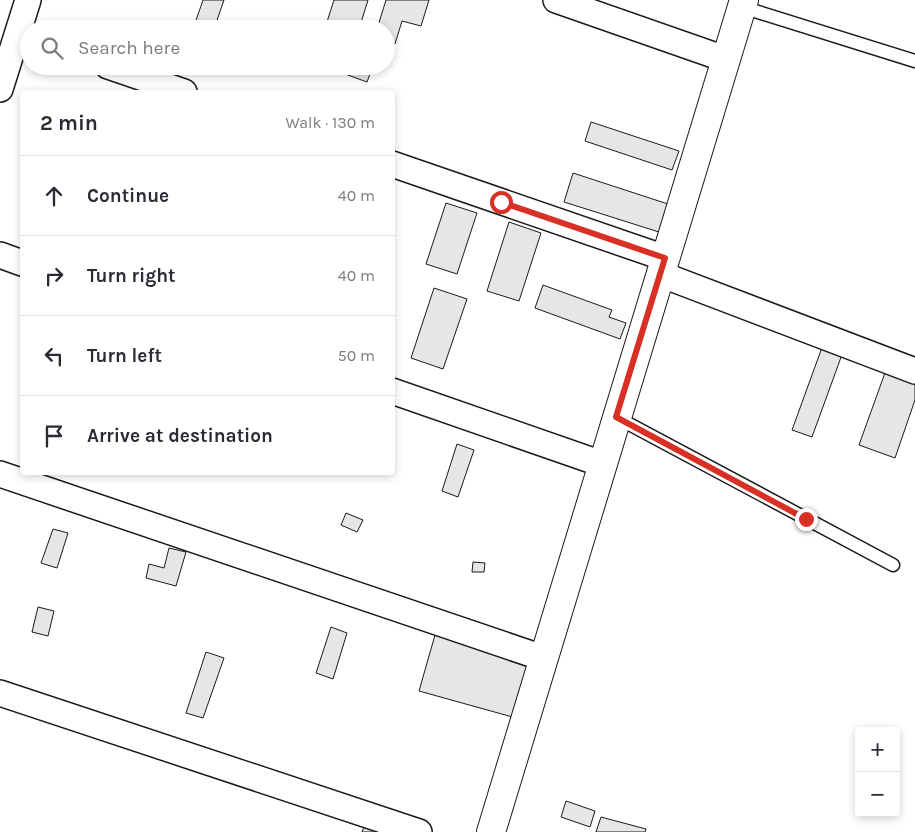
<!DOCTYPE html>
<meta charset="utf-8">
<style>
body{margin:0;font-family:Karla,sans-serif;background:#f7f7f7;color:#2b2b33}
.controls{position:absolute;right:15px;bottom:15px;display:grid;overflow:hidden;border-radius:5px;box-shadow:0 2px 8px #0003}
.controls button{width:45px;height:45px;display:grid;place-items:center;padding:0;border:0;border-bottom:1px solid #e1e1e2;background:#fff;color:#2b2b33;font:25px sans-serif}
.stop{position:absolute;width:15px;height:15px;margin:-11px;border:4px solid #d93025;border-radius:50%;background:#fff}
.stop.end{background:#d93025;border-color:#fff;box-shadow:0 1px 5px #0008}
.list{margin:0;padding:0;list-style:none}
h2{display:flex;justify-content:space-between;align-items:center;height:65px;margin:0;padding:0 20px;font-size:21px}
h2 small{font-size:16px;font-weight:400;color:#7c7c81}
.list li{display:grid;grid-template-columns:32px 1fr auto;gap:15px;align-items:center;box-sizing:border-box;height:80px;padding:0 20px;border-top:1px solid #e1e1e2}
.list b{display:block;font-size:19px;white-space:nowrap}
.list em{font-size:16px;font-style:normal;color:#7c7c81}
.icon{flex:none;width:28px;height:28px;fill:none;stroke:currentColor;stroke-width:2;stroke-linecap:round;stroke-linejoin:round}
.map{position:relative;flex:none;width:915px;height:832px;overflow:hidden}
.search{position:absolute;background:#fff;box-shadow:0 2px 8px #0003;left:20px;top:20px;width:375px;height:55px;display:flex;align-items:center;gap:12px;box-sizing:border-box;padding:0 18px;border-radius:28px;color:#7c7c81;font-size:19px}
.panel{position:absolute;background:#fff;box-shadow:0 2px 8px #0003;left:20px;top:90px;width:375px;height:385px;border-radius:5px}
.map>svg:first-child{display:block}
</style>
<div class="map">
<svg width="915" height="832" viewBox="0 0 915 832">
<rect width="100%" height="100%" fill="#fff"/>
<path fill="#e6e6e6" stroke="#1a1a1a" d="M203,0H224L214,29H193Z
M334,0H368L359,29H338L326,25Z
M386,0H429L421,26L402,21L395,44L386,42V29H377Z
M323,66H373L367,82Z
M591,122L679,151L672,170L585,141Z
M573,173L668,204L659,232L564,202Z
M446,203L477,213L457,274L426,264Z
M509,222L541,233L519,301L487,291Z
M543,285L612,310L609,317L626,323L620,339L535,308Z
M434,288L467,299L443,369L411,358Z
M824,342L844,349L812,437L792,430Z
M886,370L915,380V400L895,458L859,445Z
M457,444L474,450L458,497L442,491Z
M346,513L363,520L357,532L341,525Z
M53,529L68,533L57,568L41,563Z
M169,548L186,552L176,586L146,578L149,564L164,568Z
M473,562L485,563L484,572H472Z
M38,607L54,611L48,636L32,632Z
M331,627L347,633L333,679L316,673Z
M435,635L532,661L516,718L419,691Z
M206,652L224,658L203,718L186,713Z
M566,801L595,811L590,827L561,817Z
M601,817L646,829L645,832H596Z
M365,824L386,832H362Z"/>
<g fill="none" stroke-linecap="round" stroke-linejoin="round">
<g stroke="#1a1a1a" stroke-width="15">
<path id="service" d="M742,7L915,61
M616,417L893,565"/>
</g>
<g stroke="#1a1a1a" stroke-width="28">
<path id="minor" d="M556,0L725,59
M108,66L184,92
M0,89L28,0
M392,164L665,258
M0,255L22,263
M660,274L915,371
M392,391L602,464
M0,474L543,658
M0,693L419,832"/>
</g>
<g stroke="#1a1a1a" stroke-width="30">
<path id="tertiary" d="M491,832L744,0"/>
</g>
<use href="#service" stroke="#fff" stroke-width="12"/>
<use href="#minor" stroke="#fff" stroke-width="25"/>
<use href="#tertiary" stroke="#fff" stroke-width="28"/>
</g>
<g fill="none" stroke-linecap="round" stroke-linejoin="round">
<path stroke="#d93025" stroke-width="6" d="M501,202L665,258L616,417L806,519"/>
</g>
</svg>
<div class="controls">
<button>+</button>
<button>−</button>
</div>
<div class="stop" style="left:501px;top:202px"></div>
<div class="stop end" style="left:806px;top:519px"></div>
<div class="search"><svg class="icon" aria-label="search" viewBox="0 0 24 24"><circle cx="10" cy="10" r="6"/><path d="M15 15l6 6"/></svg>Search here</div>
<section class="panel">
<h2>2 min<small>Walk · 130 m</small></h2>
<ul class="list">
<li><svg class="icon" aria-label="ahead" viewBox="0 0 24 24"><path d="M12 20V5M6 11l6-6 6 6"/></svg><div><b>Continue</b></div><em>40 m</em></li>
<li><svg class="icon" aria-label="right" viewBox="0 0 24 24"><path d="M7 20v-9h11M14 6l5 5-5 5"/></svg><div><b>Turn right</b></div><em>40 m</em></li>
<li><svg class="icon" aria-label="left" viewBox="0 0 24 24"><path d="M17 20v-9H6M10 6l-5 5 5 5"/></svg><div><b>Turn left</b></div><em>50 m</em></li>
<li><svg class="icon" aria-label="arrive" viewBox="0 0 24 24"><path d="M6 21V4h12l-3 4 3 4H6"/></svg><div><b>Arrive at destination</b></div></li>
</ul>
</section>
</div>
